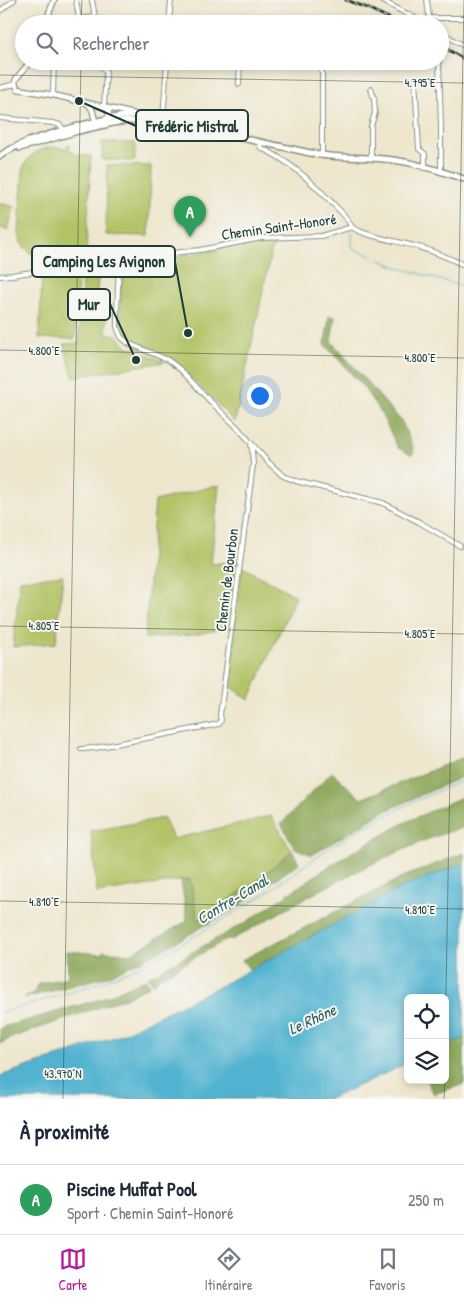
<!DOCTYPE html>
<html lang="fr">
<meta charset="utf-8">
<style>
body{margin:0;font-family:"Patrick Hand",sans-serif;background:#f6f6f7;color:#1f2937}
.controls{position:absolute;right:15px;bottom:15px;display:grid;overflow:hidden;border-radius:8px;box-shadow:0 2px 8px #0003}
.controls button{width:45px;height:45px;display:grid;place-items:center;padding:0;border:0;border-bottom:1px solid #e0e1e3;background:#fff;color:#1f2937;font:25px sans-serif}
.you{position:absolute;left:259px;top:395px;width:18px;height:18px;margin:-12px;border:4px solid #fff;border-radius:50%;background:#1a73e8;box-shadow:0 0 0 8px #1a73e833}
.badge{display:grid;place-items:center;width:32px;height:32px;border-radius:50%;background:#b5179e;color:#fff;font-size:16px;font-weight:700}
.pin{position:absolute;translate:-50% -41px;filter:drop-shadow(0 1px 2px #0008)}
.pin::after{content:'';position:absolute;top:26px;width:18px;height:15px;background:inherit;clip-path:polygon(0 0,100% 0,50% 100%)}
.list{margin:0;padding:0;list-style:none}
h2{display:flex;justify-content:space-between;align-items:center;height:65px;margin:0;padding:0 20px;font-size:21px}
h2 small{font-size:16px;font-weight:400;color:#747a83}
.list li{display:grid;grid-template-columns:32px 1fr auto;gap:15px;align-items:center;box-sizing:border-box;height:70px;padding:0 20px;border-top:1px solid #e0e1e3}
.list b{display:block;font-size:19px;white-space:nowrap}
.list p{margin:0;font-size:16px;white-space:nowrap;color:#747a83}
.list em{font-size:16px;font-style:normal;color:#747a83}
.icon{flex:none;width:28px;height:28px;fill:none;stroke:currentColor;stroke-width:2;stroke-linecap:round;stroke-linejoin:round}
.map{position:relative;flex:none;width:464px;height:1099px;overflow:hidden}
.search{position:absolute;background:#fff;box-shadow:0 2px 8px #0003;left:15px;right:15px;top:15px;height:55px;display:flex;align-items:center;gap:12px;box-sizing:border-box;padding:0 18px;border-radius:28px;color:#747a83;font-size:19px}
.sheet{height:135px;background:#fff}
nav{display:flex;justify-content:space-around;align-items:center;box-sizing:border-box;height:70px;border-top:1px solid #e0e1e3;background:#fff;font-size:14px;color:#747a83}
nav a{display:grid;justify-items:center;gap:2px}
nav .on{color:#b5179e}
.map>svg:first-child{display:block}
</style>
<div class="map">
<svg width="464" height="1099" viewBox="0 0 464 1099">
<rect width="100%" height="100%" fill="#f6f6f2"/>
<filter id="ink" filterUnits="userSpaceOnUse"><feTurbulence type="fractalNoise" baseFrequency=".02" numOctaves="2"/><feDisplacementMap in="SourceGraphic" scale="10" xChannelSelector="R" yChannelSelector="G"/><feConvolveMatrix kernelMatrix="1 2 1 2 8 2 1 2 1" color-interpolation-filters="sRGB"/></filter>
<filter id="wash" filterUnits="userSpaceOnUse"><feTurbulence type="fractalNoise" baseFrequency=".0096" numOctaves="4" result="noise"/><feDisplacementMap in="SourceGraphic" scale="20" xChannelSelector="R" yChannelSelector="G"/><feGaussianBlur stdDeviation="1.12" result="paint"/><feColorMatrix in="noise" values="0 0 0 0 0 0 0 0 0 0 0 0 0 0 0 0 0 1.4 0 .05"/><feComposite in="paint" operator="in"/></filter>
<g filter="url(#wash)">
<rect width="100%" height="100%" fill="#eee6cd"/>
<path fill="#b3c366" stroke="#69804d" d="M102,142L135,143V161L102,160Z
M68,144L70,145L69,150L78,155L91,156L86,256H74L59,261L52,262L34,257L24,247L21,243L19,233L23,168C31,150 48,144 66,149Z
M107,165L151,166L149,236L106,235Z
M0,203L14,207L8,230L0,228Z
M274,239L235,422L175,362L135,346L129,341L124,335L121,330L120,321L122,269L123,264L126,262L191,254Z
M42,277L78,279L75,339L39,338Z
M82,278L98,279L96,302L81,301Z
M80,303L108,305L106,333L117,335L126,346L165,362L73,377L64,344L79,343Z
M219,485L211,564L237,561L227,628L193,635L145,638L155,501Z
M242,567L296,596L249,700L228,684Z
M63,575L56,643L13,647L20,580Z
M271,816L292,851L254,883L198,920L190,879L97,893L91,831L164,818L173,839Z"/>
<path fill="#8ea95b" stroke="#567348" d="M329,316L335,317L331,341L402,422L414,450L412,455L398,448L381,413L362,385L325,345Z
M464,757V776L383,812L312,855L295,848L281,824L332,772L361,799Z
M464,796V827C448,832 432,837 417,844C353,870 293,905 233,939H227L159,978L153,984L148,977L248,921L328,867L356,850L404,823Z
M292,851L299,863L234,909L155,954L108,976L25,998L36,991L38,984L68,977L67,951L103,954V951L130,954L187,921L181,880L190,879L198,920L254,883Z
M464,853V863L404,886L250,970L242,960L403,877Z
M146,979L149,986L125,998L11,1038L0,1044V1028L101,999Z
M464,1038V1084L434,1094L426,1080H445V1046Z"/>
<path fill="#51b3d0" stroke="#387882" d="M464,863V1038L445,1046V998H408V1063L329,1099H0V1076L118,1036L220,986L404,886Z"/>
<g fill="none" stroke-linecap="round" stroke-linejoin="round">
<path stroke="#51b3d0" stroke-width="1" d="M352,232V245L353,248L394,266L464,287
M0,1013C53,997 108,984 157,957C194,937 232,915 267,892C292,875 316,856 342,840C380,816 423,797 464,780"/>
</g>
</g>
<g filter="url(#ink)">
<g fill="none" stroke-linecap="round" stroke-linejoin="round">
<g stroke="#869280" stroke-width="6">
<path id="minor" d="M76,0L79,19
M381,0L426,24
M427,0L429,18
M0,11L14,0
M424,23L429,18H464
M78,24L79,19L95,17L92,0
M169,24L171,0
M440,32L464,46
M99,61V64L106,71L104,106
M439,61L441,127V172
M415,79L419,149L425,154V168
M239,84L240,61
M0,88L15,84
M371,89L374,98L375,113L371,126V158
M53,95L54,61
M0,118L53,123L60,125L64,130
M163,121L167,61
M259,142L261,148C293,162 319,189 343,214C347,218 349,223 352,227C362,236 403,242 418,247C434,251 449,258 464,265
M322,156V61
M119,259L117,314V327L121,337L128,343L168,360L181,370L209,400L238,428L267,461L283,476L296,481L383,503L419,522L460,546
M0,276L12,275L119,259L200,250L262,238L321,236L352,227
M81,749L95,748L219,724L221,720L220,715L253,465L252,450L251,444"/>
</g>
<g stroke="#869280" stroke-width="7">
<path id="tertiary" d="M45,24L54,0
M29,61C29,62 25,69 24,69C19,77 11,79 18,89L53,95L134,114
M88,104C95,109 92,118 97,123
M88,126L107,120L109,113L106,107"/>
</g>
<g stroke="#869280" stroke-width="8">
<path id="secondary" d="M20,148L78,131L113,123L127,121H160
M0,156C20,142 41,137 64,130C89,123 115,115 141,115C149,116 156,118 163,121L315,154C341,159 367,156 393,160C417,163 441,171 464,179"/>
</g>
<use href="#minor" stroke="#fff" stroke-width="4"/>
<use href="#tertiary" stroke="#fff" stroke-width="4.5"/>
<use href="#secondary" stroke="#fff" stroke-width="5"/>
<g stroke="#1f3d34" stroke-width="3">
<path id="rail" d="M346,0L367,8L402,24
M440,45L464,59"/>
</g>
<use href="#rail" stroke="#f6f6f2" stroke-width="1" stroke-dasharray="4" stroke-linecap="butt"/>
</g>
</g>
<path fill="none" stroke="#1f3d34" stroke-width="1" stroke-opacity="0.45" d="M81,24L82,0M0,75L464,83M0,350L464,358M0,626L464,634M0,901L464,909M445,1046L464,0M63,1099L81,61M444,1099L445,1080"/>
<g text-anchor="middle" stroke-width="4" stroke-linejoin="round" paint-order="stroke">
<g font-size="15" fill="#1f3d34" stroke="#f6f6f2">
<text transform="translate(279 227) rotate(-8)" y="5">Chemin Saint-Honoré</text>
<text transform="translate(227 580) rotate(-83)" y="5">Chemin de Bourbon</text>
</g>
<g font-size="16" font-style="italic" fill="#2e6063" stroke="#f6f6f2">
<text transform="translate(232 899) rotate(-31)" y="6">Contre-Canal</text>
<text transform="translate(312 1019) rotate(-25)" y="6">Le Rhône</text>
</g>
</g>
<g font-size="12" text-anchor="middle" fill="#1f3d34" stroke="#f6f6f2" stroke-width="4" stroke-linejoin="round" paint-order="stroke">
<text x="420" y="87">4.795°E</text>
<text x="44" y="355">4.800°E</text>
<text x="420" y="362">4.800°E</text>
<text x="44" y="630">4.805°E</text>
<text x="420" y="638">4.805°E</text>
<text x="44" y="906">4.810°E</text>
<text x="420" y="914">4.810°E</text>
<text x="63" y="1078">43.970°N</text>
</g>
<path fill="none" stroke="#1f3d34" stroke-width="2" d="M79 101L136 126M188 333L175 262M136 360L110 304"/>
<g fill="#1f3d34" stroke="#f6f6f2" stroke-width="2">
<circle cx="79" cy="101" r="5"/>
<circle cx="188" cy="333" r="5"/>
<circle cx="136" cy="360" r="5"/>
</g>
<g fill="#f6f6f2" stroke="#1f3d34" stroke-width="2">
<rect x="136" y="110" width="112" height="31" rx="5"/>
<rect x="32" y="246" width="143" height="31" rx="5"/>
<rect x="68" y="289" width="42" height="31" rx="5"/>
</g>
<g font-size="16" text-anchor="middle" font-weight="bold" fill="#1f3d34">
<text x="192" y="132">Frédéric Mistral</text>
<text x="104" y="267">Camping Les Avignon</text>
<text x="89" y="310">Mur</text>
</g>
</svg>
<div class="controls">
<button><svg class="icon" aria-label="locate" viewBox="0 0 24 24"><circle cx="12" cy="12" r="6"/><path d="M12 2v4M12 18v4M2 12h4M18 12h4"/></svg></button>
<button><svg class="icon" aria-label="layers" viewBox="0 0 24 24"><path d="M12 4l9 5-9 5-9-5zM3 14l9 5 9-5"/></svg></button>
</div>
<div class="you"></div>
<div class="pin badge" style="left:190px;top:237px;background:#2e9e5b">A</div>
<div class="search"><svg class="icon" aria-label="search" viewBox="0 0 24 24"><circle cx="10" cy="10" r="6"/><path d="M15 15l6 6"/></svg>Rechercher</div>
</div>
<section class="sheet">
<h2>À proximité<small></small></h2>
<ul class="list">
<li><span class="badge" style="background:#2e9e5b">A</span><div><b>Piscine Muffat Pool</b><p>Sport · Chemin Saint-Honoré</p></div><em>250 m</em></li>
</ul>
</section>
<nav>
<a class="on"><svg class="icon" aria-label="map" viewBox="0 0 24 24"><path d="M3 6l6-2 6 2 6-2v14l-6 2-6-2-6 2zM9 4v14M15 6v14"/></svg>Carte</a>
<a><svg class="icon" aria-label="directions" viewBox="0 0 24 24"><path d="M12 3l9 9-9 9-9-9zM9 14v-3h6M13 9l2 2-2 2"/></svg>Itinéraire</a>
<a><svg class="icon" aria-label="saved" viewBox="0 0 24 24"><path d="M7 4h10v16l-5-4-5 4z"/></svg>Favoris</a>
</nav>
